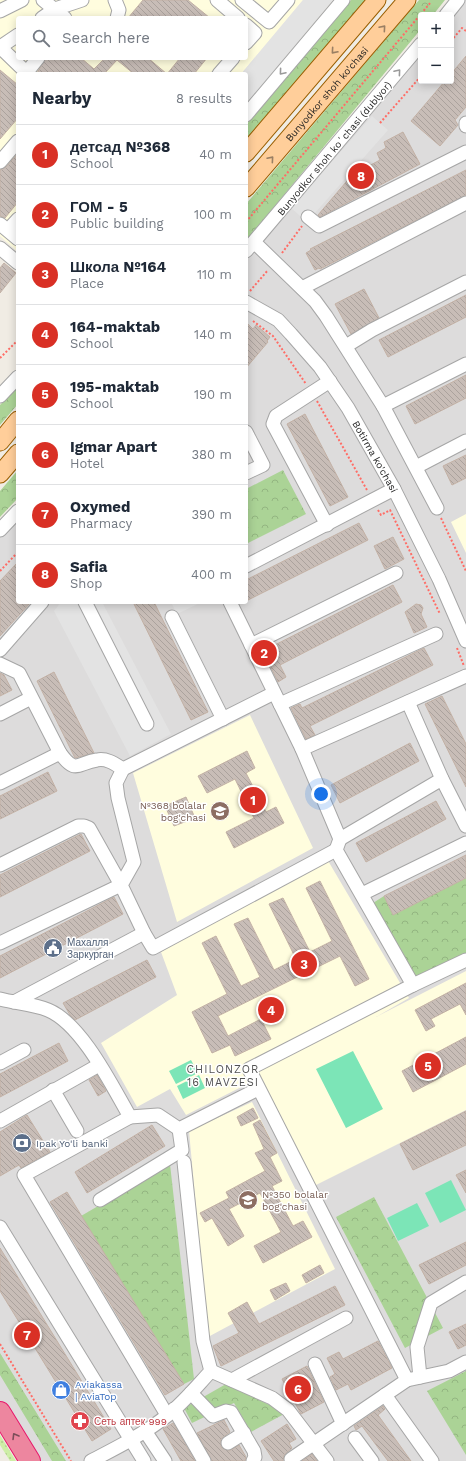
<!DOCTYPE html>
<meta charset="utf-8">
<style>
body{margin:0;font-family:"Work Sans",sans-serif;background:#f2f2f3;color:#1f2937}
.controls{position:absolute;right:12px;top:12px;display:grid;overflow:hidden;border-radius:4px;box-shadow:0 2px 10px #0003}
.controls button{width:36px;height:36px;display:grid;place-items:center;padding:0;border:0;border-bottom:1px solid #e0e1e3;background:#fff;color:#1f2937;font:20px sans-serif}
.you{position:absolute;left:321px;top:794px;width:14px;height:14px;margin:-10px;border:3px solid #fff;border-radius:50%;background:#1a73e8;box-shadow:0 0 0 6px #1a73e833}
.badge{display:grid;place-items:center;width:26px;height:26px;border-radius:50%;background:#d93025;color:#fff;font-size:13px;font-weight:700}
.pin{position:absolute;translate:-50% -50%;border:2px solid #fff;box-shadow:0 1px 4px #0006}
.list{margin:0;padding:0;list-style:none}
h2{display:flex;justify-content:space-between;align-items:center;height:52px;margin:0;padding:0 16px;font-size:17px}
h2 small{font-size:13px;font-weight:400;color:#747a83}
.list li{display:grid;grid-template-columns:26px 1fr auto;gap:12px;align-items:center;box-sizing:border-box;height:60px;padding:0 16px;border-top:1px solid #e0e1e3}
.list b{display:block;font-size:15px;white-space:nowrap}
.list p{margin:0;font-size:13px;white-space:nowrap;color:#747a83}
.list em{font-size:13px;font-style:normal;color:#747a83}
.icon{flex:none;width:22px;height:22px;fill:none;stroke:currentColor;stroke-width:2;stroke-linecap:round;stroke-linejoin:round}
.map{position:relative;flex:none;width:466px;height:1461px;overflow:hidden}
.search{position:absolute;background:#fff;box-shadow:0 2px 10px #0003;left:16px;top:16px;width:232px;height:44px;display:flex;align-items:center;gap:10px;box-sizing:border-box;padding:0 14px;border-radius:4px;color:#747a83;font-size:15px}
.panel{position:absolute;background:#fff;box-shadow:0 2px 10px #0003;left:16px;top:72px;width:232px;height:532px;border-radius:4px}
.map>svg:first-child{display:block}
</style>
<div class="map">
<svg width="466" height="1461" viewBox="0 0 466 1461">
<defs>
<pattern id="grass-dots" width="8" height="8" patternUnits="userSpaceOnUse"><rect width="8" height="8" fill="#ceeea6"/><path d="M2 2h.1M6 6h.1" fill="none" stroke="#b0cc8e" stroke-width="1.8" stroke-linecap="round"/></pattern>
<pattern id="forest-crowns" width="20" height="18" patternUnits="userSpaceOnUse"><rect width="20" height="18" fill="#abd396"/><path d="M2 6a3 3 0 1 1 6 0M12 15a3 3 0 1 1 6 0" fill="none" stroke="#93b581"/></pattern>
<pattern id="building-back-hatch" width="6" height="6" patternUnits="userSpaceOnUse"><rect width="6" height="6" fill="#c8bdb7"/><path d="M-1 5l2 2M0 0l6 6M5-1l2 2" fill="none" stroke="#aba29d"/></pattern>
</defs>
<rect width="100%" height="100%" fill="#f0ece4"/>
<path fill="#dddcdc" d="M458,0H466V1461H30L0,1412V530L18,511V602H246V251L421,44V81H451V15Z"/>
<path fill="#fffdde" fill-rule="evenodd" d="M0,0H303L241,74H18V252L0,236ZM18,18H246V58H18Z
M466,514V553L451,522Z
M250,715L313,848L177,922L133,773Z
M327,859L409,998L376,1017L466,971V1110L314,1186L257,1079L186,1115L170,1089L137,1107L101,1043L177,995L161,952Z
M252,1102L335,1269L208,1337L189,1131Z"/>
<path fill="url(#grass-dots)" d="M0,1435L16,1461H10L0,1445Z"/>
<path fill="url(#forest-crowns)" d="M351,0H366L246,141V125Z
M419,0H445L433,15H421V29L246,241V204Z
M18,386V404L0,425V405Z
M18,470V498L0,517V491Z
M283,470L306,514L246,544V489Z
M466,878V953L414,978L373,903L384,896L393,915Z
M170,1164L194,1379L184,1384L81,1216Z
M374,1197L443,1328L405,1348L336,1217Z
M0,1353L66,1461H52L0,1375Z
M466,1371V1455L427,1391Z
M226,1384L286,1413L251,1432L234,1403L192,1423L184,1408Z"/>
<path fill="#7ce5b7" d="M353,1051L383,1109L346,1128L316,1069Z
M191,1060L198,1073L176,1084L169,1071Z
M199,1075L205,1088L183,1099L177,1086Z
M451,1180L466,1210L440,1223L425,1193Z
M417,1203L429,1226L398,1241L387,1218Z"/>
<path fill="#e3e3e3" d="M303,0H333L246,104V74H241Z
M372,116L388,130L307,222L291,208Z
M61,602H102L171,734L130,756L54,611Z
M171,602H202L177,614Z"/>
<path fill="url(#building-back-hatch)" stroke="#c3b1a5" d="M143,0H188L210,18H128Z
M466,56V107L455,120L458,125L440,146L411,121L445,81H451V74Z
M46,58H81L94,69L105,58H148L167,74L180,58H207L194,74H134L117,60L104,74H38L37,73Z
M0,70L18,85V118L0,139Z
M403,132L420,164L320,217L318,215L352,175L380,160L377,153L386,148L384,142Z
M18,153V202L5,218L0,216V170L6,167Z
M466,170V195L320,269L319,268L315,270L306,253L311,250L310,249Z
M4,263L16,273L0,293V268Z
M364,289L379,318L351,334L335,304Z
M466,295V317L388,357L379,340Z
M246,322L253,329L256,325L270,337L267,341L268,342L246,368Z
M466,375V398L415,424L406,406Z
M305,414L348,497L330,506L287,424Z
M466,455V478L452,485L443,466Z
M359,523L368,540L246,601V580Z
M393,537L404,559L385,569L374,546Z
M18,562V602H31L0,636V581Z
M393,585L402,602L280,665L286,677L278,682L263,651Z
M133,602H154L208,712L191,720Z
M416,604L421,605L423,608L421,614L427,627L414,633L405,612Z
M424,648L433,665L310,726L315,735L306,739L291,708L300,704L302,708Z
M54,672L94,753L75,758L37,681Z
M0,673L4,675L12,690L0,696Z
M442,696L466,744V787L425,704Z
M410,743L419,761L340,803L331,785Z
M247,751L255,768L246,773L266,812L276,807L284,823L234,848L226,832L254,818L235,779L207,793L198,776Z
M48,772L57,791L0,819V796Z
M186,797L195,818L174,826L165,806Z
M436,801L446,819L366,862L356,843Z
M81,834L90,851L0,897V875Z
M466,855V878L393,915L384,896Z
M320,881L369,979L355,986L340,956L218,1016L228,1036L261,1019L271,1039L235,1056L230,1045L212,1053L192,1012L227,994L202,943L216,936L241,986L260,977L234,924L248,918L274,970L296,959L269,904L283,898L310,952L332,941L306,888Z
M114,897L123,914L0,978V956Z
M147,960L156,977L75,1020L70,1015L63,1003Z
M466,983V1015L460,1004L431,1019L435,1026L426,1031L415,1010Z
M466,1037V1064L413,1092L402,1071Z
M59,1043L68,1061L0,1097V1074Z
M97,1075L106,1091L98,1096L89,1080Z
M253,1108L258,1118L241,1126L237,1117Z
M466,1111V1145L413,1170L400,1144Z
M27,1115L50,1152L21,1168L19,1165L0,1176V1132Z
M260,1120L277,1153L270,1157L282,1181L272,1186L293,1226L303,1221L312,1237L263,1263L254,1246L281,1232L260,1193L229,1209L244,1236L228,1246L212,1218L205,1222L200,1213L229,1198L226,1192L265,1171L255,1153L264,1149L253,1124Z
M152,1125L165,1146L87,1193L75,1172Z
M466,1170V1193L456,1175Z
M67,1192L184,1384L165,1395L50,1202Z
M466,1242V1265L429,1284L419,1265Z
M0,1248L111,1429L92,1441L0,1291Z
M320,1265L324,1273L306,1283L302,1275Z
M286,1283L290,1291L275,1300L270,1290Z
M335,1286L345,1305L221,1366L213,1346L239,1333L228,1313L247,1302L259,1324Z
M466,1324V1345L458,1349L449,1332Z
M378,1341L392,1368L351,1390L348,1384L336,1390L330,1377L335,1374L327,1358L339,1352L343,1359Z
M307,1366L324,1402L301,1414L282,1379Z
M383,1406L385,1409L378,1415L411,1461H388L362,1426L356,1430L354,1426Z
M224,1420L230,1432L221,1439V1447L229,1451L239,1445L246,1457L245,1461H212L197,1433Z
M173,1423L195,1461H181L163,1429Z
M287,1424L296,1439L289,1443L292,1448L284,1455L283,1461H274L261,1441Z
M312,1454L317,1461H302Z"/>
<g fill="none" stroke-linecap="round" stroke-linejoin="round">
<g stroke="#a6a6a6" stroke-width="15">
<g id="minor">
<path d="M43,0L65,18"/>
<path d="M115,0L119,10L117,18"/>
<path d="M217,0L238,18"/>
<path d="M242,0L269,22L288,0"/>
<path d="M0,11L22,0"/>
<path d="M446,15L458,0"/>
<path d="M42,18L55,9L82,0"/>
<path d="M246,25L255,33L246,43"/>
<path d="M0,47L28,74"/>
<path d="M0,47L18,35"/>
<path d="M27,72L38,58"/>
<path d="M219,74L233,58"/>
<path d="M246,115L343,0"/>
<path d="M466,123V126"/>
<path d="M0,162L18,141"/>
<path d="M308,217L319,226L466,152"/>
<path d="M0,224L18,239"/>
<path d="M8,230L18,219"/>
<path d="M254,242L315,301L326,316L383,406L437,508"/>
<path d="M0,248L18,263"/>
<path d="M246,251L421,44"/>
<path d="M302,288L466,203"/>
<path id="s1" d="M246,302L278,320L291,334L320,367L348,408L394,489L439,579L466,641"/>
<path d="M346,346L372,330L466,282"/>
<path d="M0,396L18,377"/>
<path d="M383,406L466,364"/>
<path d="M246,432L263,465L246,473"/>
<path d="M416,467L466,441"/>
<path d="M327,525L273,424L276,416L330,381"/>
<path d="M0,530L18,511"/>
<path d="M246,566L394,489"/>
<path d="M85,602L147,724"/>
<path d="M230,602L302,749"/>
<path d="M172,617L223,719"/>
<path d="M251,645L396,573"/>
<path d="M0,650L42,602"/>
<path d="M0,664L19,673L60,753C76,775 77,763 97,760C107,758 115,764 123,769L274,693"/>
<path d="M408,702L442,779L466,826"/>
<path d="M280,704L436,634"/>
<path d="M0,714L31,698"/>
<path d="M123,769L116,783L118,798L134,862L121,885L144,933L153,948L336,850"/>
<path d="M0,783L60,753"/>
<path d="M340,839L442,779"/>
<path d="M0,865L78,826H84L89,828L121,885L0,943"/>
<path d="M362,894L466,843"/>
<path d="M413,985L336,850L340,839L302,749L466,676"/>
<path d="M0,999C15,1003 34,1004 48,1010C82,1024 112,1086 130,1117L158,1115L179,1129L258,1089"/>
<path d="M14,1002L144,933"/>
<path d="M0,1063L24,1050"/>
<path d="M53,1090L77,1131"/>
<path d="M130,1117L24,1175L167,1415"/>
<path d="M0,1121L99,1065"/>
<path d="M100,1200L182,1150L179,1129"/>
<path d="M0,1227L144,1461"/>
<path d="M315,1364L343,1424"/>
<path d="M211,1371L272,1398L288,1410L327,1461"/>
<path d="M420,1377L417,1347L431,1303L466,1282"/>
<path d="M232,1380L346,1318"/>
<path d="M407,1380L249,1069L413,985L466,960"/>
<path d="M191,1393L213,1416L226,1411L231,1412L254,1451L255,1457L253,1461"/>
<path d="M385,1395L432,1461"/>
<path d="M174,1409L204,1461"/>
<path d="M145,1431L165,1461"/>
<path d="M355,1438L372,1461"/>
<path d="M228,1443L244,1433"/>
<path d="M291,1459L407,1380L449,1371L466,1362"/>
<path d="M91,1461C118,1447 144,1434 168,1415C184,1402 197,1386 211,1371L203,1341L184,1162"/>
</g>
</g>
<g stroke="#995e00" stroke-width="19">
<g id="major">
<path d="M246,153L377,0"/>
<path id="s2" d="M246,188L407,0"/>
<path d="M0,442L18,420"/>
<path d="M0,474L18,453"/>
</g>
</g>
<g stroke="#e8176b" stroke-width="22">
<path id="highway" d="M0,1412L30,1461"/>
</g>
<path stroke="#ff6d66" stroke-width="2" stroke-dasharray="2 2" stroke-linecap="butt" d="M451,41L462,28L466,31
M380,123L421,76
M246,222L431,2
M282,253L302,226
M250,291L268,270
M253,321L273,336L306,384
M0,358L18,340
M317,401L367,490
M378,510L381,515L390,510L440,614
M441,518L466,571
M0,571L18,552
M457,648L464,666
M0,1344L71,1461"/>
<use href="#minor" stroke="#fff" stroke-width="13"/>
<use href="#major" stroke="#ffce9a" stroke-width="17"/>
<use href="#highway" stroke="#ed869f" stroke-width="20"/>
</g>
<defs><path id="oneway-chevron" d="M-2-3.5L2.5 0L-2 3.5" fill="none" stroke-width="1.6" stroke-linecap="round" stroke-linejoin="round"/></defs>
<g stroke="#9a7f63">
<use href="#oneway-chevron" transform="translate(383 28) rotate(-49)"/>
<use href="#oneway-chevron" transform="translate(334 51) rotate(131)"/>
<use href="#oneway-chevron" transform="translate(271 159) rotate(-49)"/>
</g>
<g stroke="#9a9a9a">
<use href="#oneway-chevron" transform="translate(282 72) rotate(130)"/>
<use href="#oneway-chevron" transform="translate(398 72) rotate(-50)"/>
</g>
<use stroke="#7c4d59" href="#oneway-chevron" transform="translate(15 1436) rotate(-121)"/>
<defs>
<g id="school-disc" transform="scale(1)"><circle r="9.5" fill="#8d6e63" stroke="#fff"/><path d="M0-5L7-2L0 1L-7-2ZM-4 1L0 2.5L4 1V4Q0 6-4 4Z" fill="#fff"/></g>
<g id="civic-disc" transform="scale(1)"><circle r="9.5" fill="#5c6f8a" stroke="#fff"/><path d="M-.6-6.5H3V-4.5H.6V-3L4-1V1h2V6H-6V1h2V-1L-.6-3ZM-1.2 2.5V6h2.4V2.5Z" fill="#fff"/></g>
<g id="bank-disc" transform="scale(1)"><circle r="9.5" fill="#5c6f8a" stroke="#fff"/><path d="M-6-4H6V4H-6ZM0-2.3a2.3 2.3 0 1 0 0 4.6a2.3 2.3 0 1 0 0-4.6Z" fill="#fff"/></g>
<g id="shop-disc" transform="scale(1)"><circle r="9.5" fill="#3f7fe0" stroke="#fff"/><path d="M-5-2.5h2.3a2.7 3.5 0 0 1 5.4 0H5L5.5 6h-11ZM-1.5-2.5h3a1.5 2.3 0 0 0-3 0Z" fill="#fff"/></g>
<g id="pharmacy-disc" transform="scale(1)"><circle r="9.5" fill="#e0444e" stroke="#fff"/><path d="M-2-6h4v4h4v4h-4v4h-4v-4h-4v-4h4Z" fill="#fff"/></g>
</defs>
<g fill-rule="evenodd">
<use href="#school-disc" x="220" y="811"/>
<use href="#civic-disc" x="53" y="948"/>
<use href="#bank-disc" x="22" y="1143"/>
<use href="#school-disc" x="248" y="1200"/>
<use href="#shop-disc" x="61" y="1390"/>
<use href="#pharmacy-disc" x="80" y="1421"/>
</g>
<g text-anchor="middle" stroke-width="3" stroke-linejoin="round" paint-order="stroke">
<g font-size="10" fill="#1f1f1f" stroke="#fff">
<text dy="4" stroke="none"><textPath href="#s2" startOffset="124">Bunyodkor shoh ko'chasi</textPath></text>
<text transform="translate(334 148) rotate(-50)" y="4">Bunyodkor shoh koʻchasi (dublyor)</text>
<text dy="4" stroke="none"><textPath href="#s1" startOffset="205">Botirma ko'chasi</textPath></text>
</g>
<g font-size="10" fill="#785e54" stroke="#fff" text-anchor="end">
<text x="206" y="809">№368 bolalar<tspan x="206" dy="12">bog'chasi</tspan></text>
<text x="262" y="1198" text-anchor="start">№350 bolalar<tspan x="262" dy="12">bog'chasi</tspan></text>
</g>
<g font-size="10" fill="#4e5e75" stroke="#fff" text-anchor="start">
<text x="67" y="946">Махалля<tspan x="67" dy="12">Заркурган</tspan></text>
<text x="36" y="1147">Ipak Yo'li banki</text>
</g>
<g font-size="10" fill="#366cbe" stroke="#fff" text-anchor="start">
<text x="75" y="1388">Aviakassa<tspan x="75" dy="12">| AviaTop</tspan></text>
</g>
<g font-size="10" fill="#be3a42" stroke="#fff" text-anchor="start">
<text x="94" y="1425">Сеть аптек 999</text>
</g>
<g font-size="11" letter-spacing="1" fill="#525252" stroke="#fff">
<text x="223" y="1073">CHILONZOR<tspan x="223" dy="13">16 MAVZESI</tspan></text>
</g>
</g>
</svg>
<div class="controls">
<button>+</button>
<button>−</button>
</div>
<div class="you"></div>
<div class="pin badge" style="left:253px;top:800px">1</div>
<div class="pin badge" style="left:264px;top:653px">2</div>
<div class="pin badge" style="left:304px;top:964px">3</div>
<div class="pin badge" style="left:271px;top:1010px">4</div>
<div class="pin badge" style="left:428px;top:1066px">5</div>
<div class="pin badge" style="left:298px;top:1389px">6</div>
<div class="pin badge" style="left:27px;top:1335px">7</div>
<div class="pin badge" style="left:361px;top:176px">8</div>
<div class="search"><svg class="icon" aria-label="search" viewBox="0 0 24 24"><circle cx="10" cy="10" r="6"/><path d="M15 15l6 6"/></svg>Search here</div>
<section class="panel">
<h2>Nearby<small>8 results</small></h2>
<ul class="list">
<li><span class="badge">1</span><div><b>детсад №368</b><p>School</p></div><em>40 m</em></li>
<li><span class="badge">2</span><div><b>ГОМ - 5</b><p>Public building</p></div><em>100 m</em></li>
<li><span class="badge">3</span><div><b>Школа №164</b><p>Place</p></div><em>110 m</em></li>
<li><span class="badge">4</span><div><b>164-maktab</b><p>School</p></div><em>140 m</em></li>
<li><span class="badge">5</span><div><b>195-maktab</b><p>School</p></div><em>190 m</em></li>
<li><span class="badge">6</span><div><b>Igmar Apart</b><p>Hotel</p></div><em>380 m</em></li>
<li><span class="badge">7</span><div><b>Oxymed</b><p>Pharmacy</p></div><em>390 m</em></li>
<li><span class="badge">8</span><div><b>Safia</b><p>Shop</p></div><em>400 m</em></li>
</ul>
</section>
</div>
